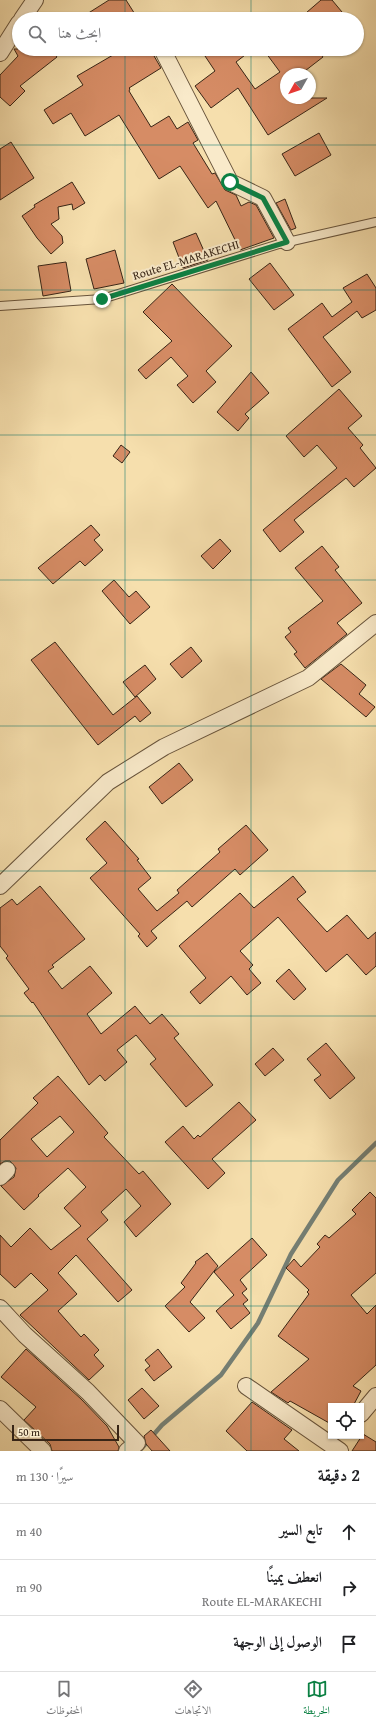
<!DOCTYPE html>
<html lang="ar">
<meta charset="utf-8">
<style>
body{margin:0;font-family:"Gentium Book Plus",Amiri,serif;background:#f6f6f6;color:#202124;direction:rtl}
.controls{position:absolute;right:12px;bottom:12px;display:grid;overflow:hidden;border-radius:0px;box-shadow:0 1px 3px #0004}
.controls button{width:36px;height:36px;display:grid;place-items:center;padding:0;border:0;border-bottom:1px solid #e0e0e0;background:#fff;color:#202124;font:20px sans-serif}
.compass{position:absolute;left:280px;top:68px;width:36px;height:36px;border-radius:50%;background:#fff;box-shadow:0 1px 3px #0004;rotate:230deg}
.scale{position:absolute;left:12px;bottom:10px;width:107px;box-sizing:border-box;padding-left:4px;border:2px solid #382516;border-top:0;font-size:11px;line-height:14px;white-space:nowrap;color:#382516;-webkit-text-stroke:3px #f9eaca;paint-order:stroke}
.stop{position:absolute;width:12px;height:12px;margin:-9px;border:3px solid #0b8043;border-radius:50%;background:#fff}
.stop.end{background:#0b8043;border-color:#fff;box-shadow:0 1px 4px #0008}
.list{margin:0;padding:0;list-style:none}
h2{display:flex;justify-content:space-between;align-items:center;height:52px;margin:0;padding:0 16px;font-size:17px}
h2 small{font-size:13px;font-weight:400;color:#757577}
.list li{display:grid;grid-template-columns:26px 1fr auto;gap:12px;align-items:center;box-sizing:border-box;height:56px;padding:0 16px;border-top:1px solid #e0e0e0}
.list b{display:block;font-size:15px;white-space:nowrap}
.list p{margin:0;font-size:13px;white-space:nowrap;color:#757577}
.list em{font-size:13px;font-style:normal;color:#757577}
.icon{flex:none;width:22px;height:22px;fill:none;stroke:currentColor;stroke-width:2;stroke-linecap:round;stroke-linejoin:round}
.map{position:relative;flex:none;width:376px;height:1451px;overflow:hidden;direction:ltr}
.search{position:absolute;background:#fff;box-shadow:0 1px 3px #0004;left:12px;right:12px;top:12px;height:44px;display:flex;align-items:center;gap:10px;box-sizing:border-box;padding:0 14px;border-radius:22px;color:#757577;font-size:15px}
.sheet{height:220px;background:#fff}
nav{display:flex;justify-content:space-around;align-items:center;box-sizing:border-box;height:56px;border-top:1px solid #e0e0e0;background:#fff;font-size:11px;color:#757577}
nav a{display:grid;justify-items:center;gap:2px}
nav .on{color:#0b8043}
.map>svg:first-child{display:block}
</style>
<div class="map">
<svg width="376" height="1451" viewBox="0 0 376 1451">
<rect width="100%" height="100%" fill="#f6dfad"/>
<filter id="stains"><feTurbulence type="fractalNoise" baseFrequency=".005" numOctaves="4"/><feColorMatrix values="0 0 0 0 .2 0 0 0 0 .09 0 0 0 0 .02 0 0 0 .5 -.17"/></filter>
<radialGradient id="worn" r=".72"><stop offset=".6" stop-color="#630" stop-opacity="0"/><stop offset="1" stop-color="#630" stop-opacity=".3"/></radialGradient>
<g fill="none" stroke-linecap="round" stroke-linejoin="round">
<path stroke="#757f74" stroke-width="4.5" d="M141,1449L162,1425L221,1375L258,1323L291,1254L338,1180L376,1143"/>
</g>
<path fill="#d68c65" stroke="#382516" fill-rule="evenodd" d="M109,0H126L138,19H79Z
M321,0H332L342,12L334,19H299Z
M14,49H51L57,57L20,86L25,91L10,106L0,97V75L18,56Z
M109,49H150L161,68L129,88L130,89L129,91L151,127L169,116L177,129L188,122L198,140L193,143L212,174L215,173L225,190L236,195L241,206L249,202L256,205L274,238L240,250L216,201L208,208L180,166L159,179L119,115L85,136L71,113L53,124L44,110L83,85L77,76L113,55Z
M214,49H253L236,62L255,89L280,72L263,49H317L323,57L301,74H286V98H327L268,135L238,88L211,108L195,86L215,71L205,56Z
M319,133L331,155L295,176L282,154Z
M11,142L34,178L0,200V149Z
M72,182L85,203L73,210L72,204L58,207L59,219L51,224L62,236L63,243L51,254L37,238L22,216L35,207L34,205Z
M285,199L296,228L291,230L276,203Z
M196,233L208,260L183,268L173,242Z
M115,250L124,283L94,289L86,259Z
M66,262L71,291L43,296L38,266Z
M270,263L294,295L274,310L249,279Z
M367,274L376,288V310L362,318L357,311L323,337L351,372L332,387L288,329L322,303L332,317L352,302L343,288Z
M172,284L232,346L206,371L216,382L193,403L177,385L188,376L171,357L146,379L138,370L172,341L143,312Z
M251,372L269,393L245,414L249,418L238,431L217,412Z
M339,389L362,416L348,428L363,445L360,448L376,468L354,487L346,478L294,520L304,532L280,552L263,530L337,468L317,445L304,457L286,436Z
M121,445L130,452L122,463L113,456Z
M91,525L100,535L94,540L103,550L85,566L80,561L53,584L38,568Z
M220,539L231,551L213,569L201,556Z
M322,546L339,567L335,570L362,603L337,623L347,634L305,668L294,654L297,652L285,637L291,632L288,628L323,601L295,568Z
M114,580L129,597L136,591L150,607L130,624L102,591Z
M55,642L113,715L137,696L151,713L140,722L135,716L98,745L31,660Z
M191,647L202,661L182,678L170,664Z
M341,664L366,685L359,694L375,707L366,717L321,679Z
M145,665L156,679L135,697L123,682Z
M179,763L193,780L162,804L149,787Z
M105,821L139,859L137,860L151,878L138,889L157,911L179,893L177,890L220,852L218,849L246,825L268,850L240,875L235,869L192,907L187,901L151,931L157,938L147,947L138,936L140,934L90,878L107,863L86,839Z
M293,876L306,892L297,899L327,932L347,915L368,939L376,932V966L366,975L347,954L326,972L278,917L240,951L253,965L249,969L261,983L247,995L231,976L200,1004L190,992L206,978L179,946L240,893L254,908Z
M40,886L85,939L52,965L54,967L48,971L62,989L90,966L112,993L87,1014L101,1034L135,1006L150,1024L162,1014L179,1034L174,1038L213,1085L186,1107L150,1064L156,1059L136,1035L117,1050L127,1062L105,1081L100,1075L89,1085L33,1002L32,1003L24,993L29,989L6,958L8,956L0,946V908L12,899L17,905Z
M289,969L306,989L294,1000L276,981Z
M326,1043L355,1078L330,1099L314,1080L321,1075L307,1059Z
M273,1048L284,1060L265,1076L255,1064Z
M58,1076L108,1133L104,1137L139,1174L143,1171L171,1204L136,1237L124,1222L141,1206L126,1189L101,1212L108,1220L87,1239L132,1290L118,1302L76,1255L58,1273L77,1294L58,1311L81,1337L84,1334L99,1350L94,1355L104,1366L89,1380L20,1315L48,1290L31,1273L15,1288L0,1274V1235L11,1247L30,1228L51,1250L81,1226L64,1208L86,1187L68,1168L38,1195L39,1196L24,1210L1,1186L14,1177L16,1168L10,1161H5L0,1164V1140L38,1103L33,1098ZM60,1116L74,1132L47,1157L31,1139Z
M239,1102L256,1120L212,1159L225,1173L208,1189L165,1142L183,1126L194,1139L198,1135L200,1137Z
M370,1192L376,1198V1273L351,1295L367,1314L376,1305V1365L353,1386L361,1391L353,1406H331V1424L290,1401L288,1403L271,1392L309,1359L278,1336L309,1294L307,1292L309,1290L286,1268L294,1259L301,1267L320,1247L317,1244L325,1235L329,1238L356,1214L352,1210Z
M252,1238L267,1255L240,1280L247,1289L242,1293L248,1300L243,1304L250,1313L231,1329L216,1311L234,1295L214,1272Z
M207,1253L218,1266L190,1302L205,1318L189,1332L165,1306L185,1287L181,1283L196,1263L195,1262Z
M26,1349L81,1399L107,1426L119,1447L118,1451H52L50,1444L24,1420L36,1407L1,1377Z
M158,1349L172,1367L154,1381L145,1370L150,1366L145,1360Z
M142,1388L159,1406L144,1419L128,1400Z
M252,1402L292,1430L284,1439L299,1451H247L226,1431Z
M151,1430L170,1451H152L146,1444L144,1436Z
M363,1434L376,1442V1451H352Z"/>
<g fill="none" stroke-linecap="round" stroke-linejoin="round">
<g stroke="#68543c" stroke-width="10">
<path id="lane" d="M0,306L102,299L279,244L376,222"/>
</g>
<g stroke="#68543c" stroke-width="18">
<path id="street" d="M22,19L35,0
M162,49L230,182L263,198L287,242
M0,53L19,23
M0,886L108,782L164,747L308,678L376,623
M0,1177L7,1170
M0,1308L25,1335L88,1392L137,1443L127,1451
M246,1386L340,1451
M0,1409L43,1451
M361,1414L376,1396"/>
</g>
<use href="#lane" stroke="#f9eaca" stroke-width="8"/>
<use href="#street" stroke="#f9eaca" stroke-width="16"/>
</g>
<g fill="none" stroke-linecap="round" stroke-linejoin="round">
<path stroke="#0b8043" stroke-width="5" d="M102,299L287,242L263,198L230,182"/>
</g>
<path fill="none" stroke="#0f766e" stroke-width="1" stroke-opacity="0.55" d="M125,0V19M251,0V19M125,49V1451M251,49V1451M0,145H376M0,290H376M0,435H376M0,580H376M0,726H376M0,871H376M0,1016H376M0,1161H376M0,1306H376"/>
<g text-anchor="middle" stroke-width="4" stroke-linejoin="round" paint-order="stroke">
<g font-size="12" fill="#382516" stroke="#f9eaca">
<text transform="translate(186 260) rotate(-17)" y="4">Route EL-MARAKECHI</text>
</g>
</g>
<rect width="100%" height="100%" filter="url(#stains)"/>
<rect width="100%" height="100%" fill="url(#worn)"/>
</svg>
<div class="controls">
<button><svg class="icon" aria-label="locate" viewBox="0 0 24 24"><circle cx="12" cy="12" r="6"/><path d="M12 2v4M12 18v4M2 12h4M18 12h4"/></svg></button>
</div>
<svg class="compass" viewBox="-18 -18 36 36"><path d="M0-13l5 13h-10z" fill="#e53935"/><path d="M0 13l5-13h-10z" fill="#757577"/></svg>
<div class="scale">50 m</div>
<div class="stop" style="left:230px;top:182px"></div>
<div class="stop end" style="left:102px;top:299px"></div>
<div class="search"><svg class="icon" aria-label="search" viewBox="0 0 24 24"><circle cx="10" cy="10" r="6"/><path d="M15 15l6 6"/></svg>ابحث هنا</div>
</div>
<section class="sheet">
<h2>2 دقيقة<small>سيرًا · 130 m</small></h2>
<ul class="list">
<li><svg class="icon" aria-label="ahead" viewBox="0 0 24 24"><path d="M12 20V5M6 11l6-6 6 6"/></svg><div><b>تابع السير</b></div><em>40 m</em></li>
<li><svg class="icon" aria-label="right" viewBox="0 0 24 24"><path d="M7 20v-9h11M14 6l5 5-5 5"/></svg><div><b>انعطف يمينًا</b><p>Route EL-MARAKECHI</p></div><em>90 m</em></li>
<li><svg class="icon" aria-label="arrive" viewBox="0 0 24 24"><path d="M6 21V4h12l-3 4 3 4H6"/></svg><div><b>الوصول إلى الوجهة</b></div></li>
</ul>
</section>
<nav>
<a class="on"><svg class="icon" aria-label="map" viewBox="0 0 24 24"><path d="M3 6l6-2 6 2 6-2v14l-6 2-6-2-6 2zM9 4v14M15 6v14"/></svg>الخريطة</a>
<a><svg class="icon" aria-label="directions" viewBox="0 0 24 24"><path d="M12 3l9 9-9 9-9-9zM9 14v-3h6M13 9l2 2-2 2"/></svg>الاتجاهات</a>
<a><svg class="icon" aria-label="saved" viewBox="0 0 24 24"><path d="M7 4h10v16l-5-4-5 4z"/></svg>المحفوظات</a>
</nav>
